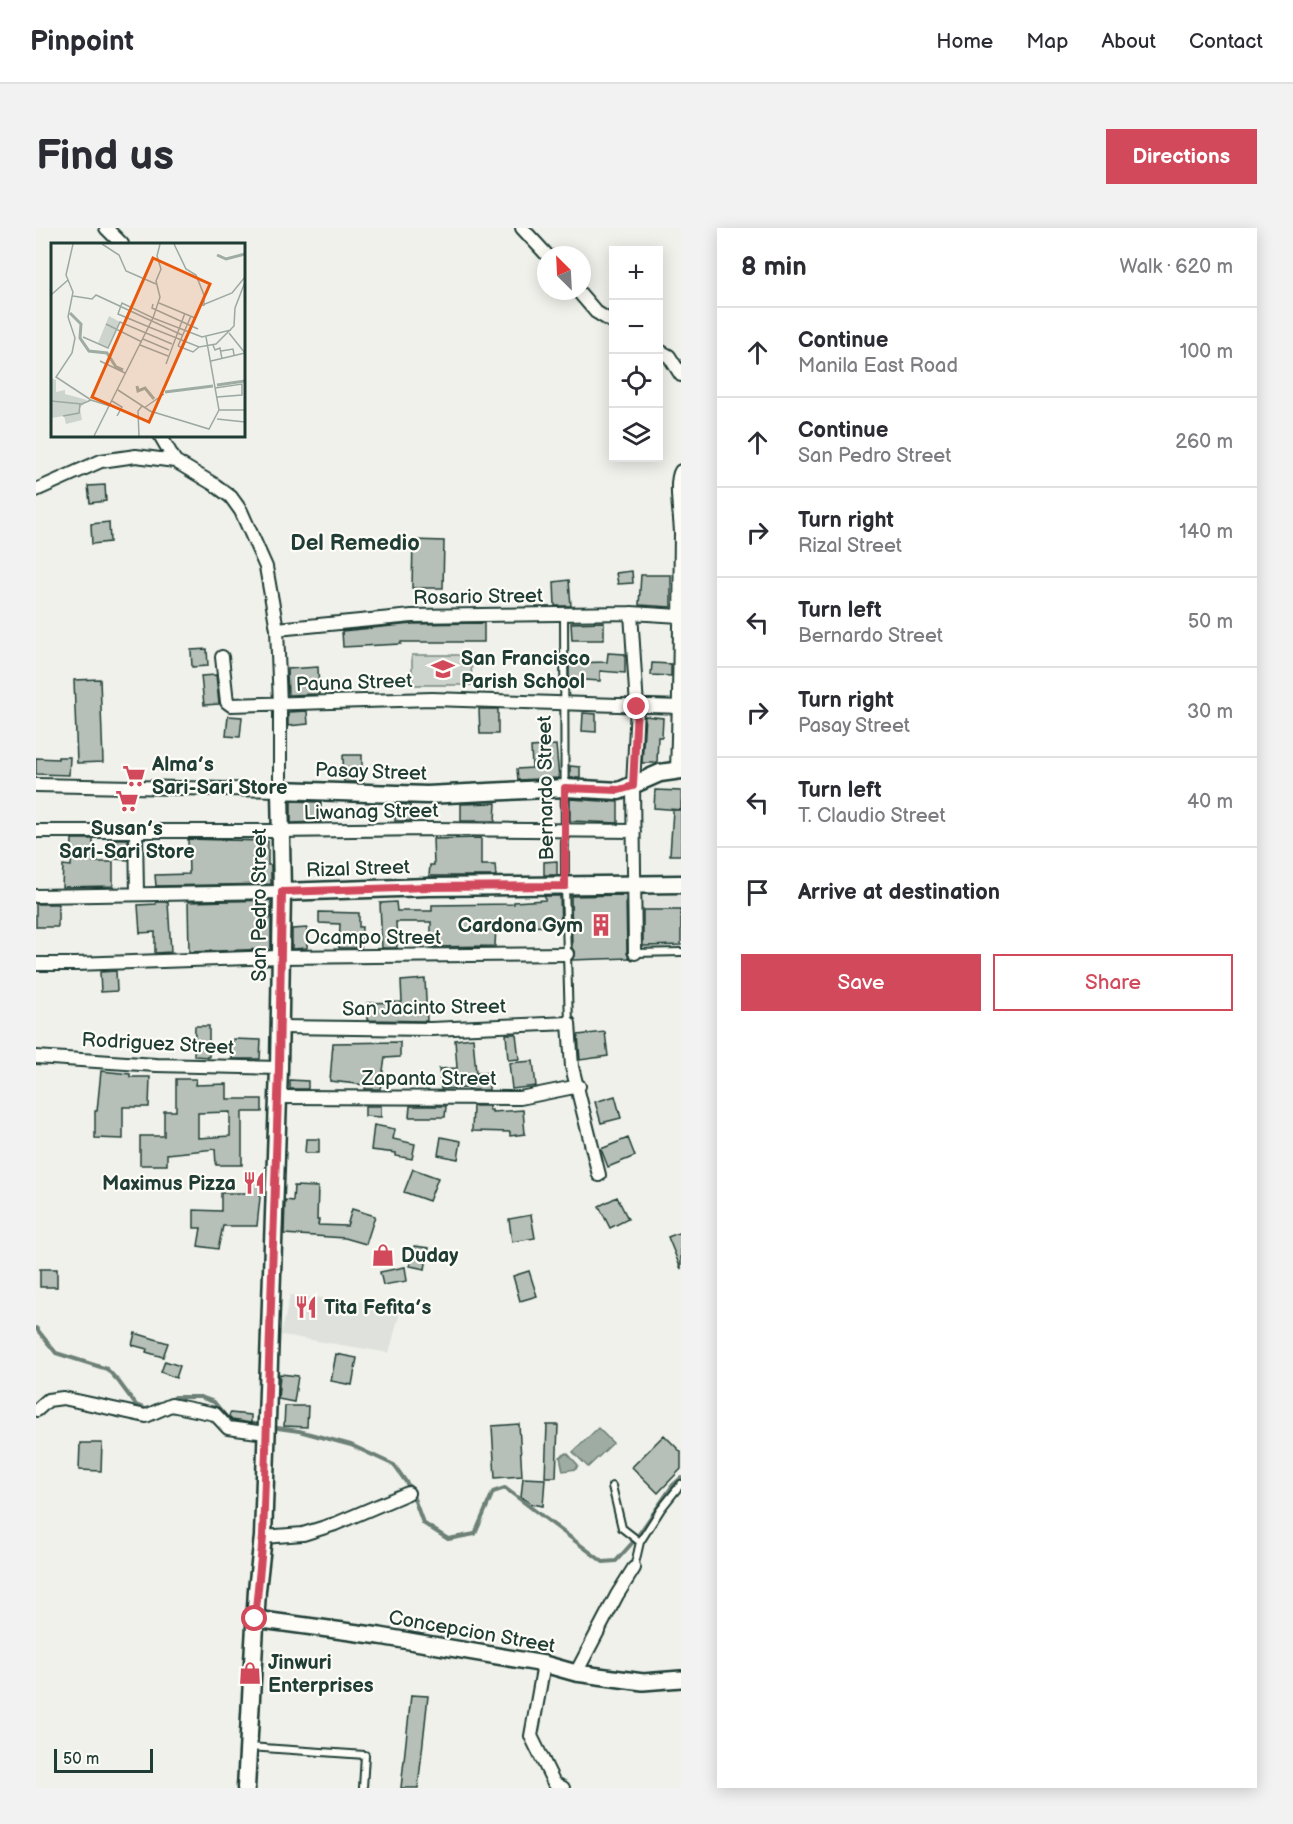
<!DOCTYPE html>
<meta charset="utf-8">
<style>
body{margin:0;font-family:"Balsamiq Sans",sans-serif;background:#f2f2f3;color:#2b2b33}
.controls{position:absolute;right:18px;top:18px;display:grid;overflow:hidden;border-radius:0px;box-shadow:0 3px 15px #0003}
.controls button{width:54px;height:54px;display:grid;place-items:center;padding:0;border:0;border-bottom:2px solid #e1e1e2;background:#fff;color:#2b2b33;font:30px sans-serif}
.compass{position:absolute;left:501px;top:18px;width:54px;height:54px;border-radius:50%;background:#fff;box-shadow:0 3px 15px #0003;rotate:336deg}
.scale{position:absolute;left:18px;bottom:15px;width:99px;box-sizing:border-box;padding-left:6px;border:3px solid #1f3d34;border-top:0;font-size:16px;line-height:21px;white-space:nowrap;color:#1f3d34;-webkit-text-stroke:4px #fdfcf7;paint-order:stroke}
.stop{position:absolute;width:18px;height:18px;margin:-14px;border:4px solid #d1495b;border-radius:50%;background:#fff}
.stop.end{background:#d1495b;border-color:#fff;box-shadow:0 2px 6px #0008}
.list{margin:0;padding:0;list-style:none}
h2{display:flex;justify-content:space-between;align-items:center;height:78px;margin:0;padding:0 24px;font-size:26px}
h2 small{font-size:20px;font-weight:400;color:#7c7c81}
.list li{display:grid;grid-template-columns:39px 1fr auto;gap:18px;align-items:center;box-sizing:border-box;height:90px;padding:0 24px;border-top:2px solid #e1e1e2}
.list b{display:block;font-size:22px;white-space:nowrap}
.list p{margin:0;font-size:20px;white-space:nowrap;color:#7c7c81}
.list em{font-size:20px;font-style:normal;color:#7c7c81}
.actions{display:flex;gap:12px;padding:18px 24px}
.actions a{flex:1;padding:14px 0;border:2px solid #d1495b;border-radius:0px;text-align:center;font-size:21px;color:#d1495b}
.actions .main{background:#d1495b;color:#fff}
.icon{flex:none;width:33px;height:33px;fill:none;stroke:currentColor;stroke-width:2;stroke-linecap:round;stroke-linejoin:round}
.map{position:relative;flex:none;width:645px;height:1560px;overflow:hidden;border-radius:0px}
header{display:flex;align-items:center;gap:36px;box-sizing:border-box;height:84px;padding:0 30px;background:#fff;border-bottom:2px solid #e1e1e2}
header strong{font-size:28px}
nav{display:flex;gap:33px;margin-inline-start:auto;font-size:21px}
.intro{display:flex;align-items:center;justify-content:space-between;box-sizing:border-box;height:144px;padding:0 36px}
h1{margin:0;font-size:42px}
.button{padding:15px 27px;border-radius:0px;background:#d1495b;color:#fff;font-size:21px;font-weight:700}
main{display:flex;gap:36px;padding:0 36px}
aside{flex:1;background:#fff;border-radius:0px;box-shadow:0 3px 15px #0003}
.map>svg:first-child{display:block}
</style>
<header>
<strong>Pinpoint</strong>
<nav><a>Home</a><a>Map</a><a>About</a><a>Contact</a></nav>
</header>
<div class="intro"><h1>Find us</h1><a class="button">Directions</a></div>
<main>
<div class="map">
<svg width="645" height="1560" viewBox="0 0 645 1560">
<rect width="100%" height="100%" fill="#f0f1eb"/>
<filter id="ink" filterUnits="userSpaceOnUse"><feTurbulence type="fractalNoise" baseFrequency=".0167" numOctaves="2"/><feDisplacementMap in="SourceGraphic" scale="12" xChannelSelector="R" yChannelSelector="G"/><feConvolveMatrix kernelMatrix="1 2 1 2 8 2 1 2 1" color-interpolation-filters="sRGB"/></filter>
<g filter="url(#ink)">
<path fill="#dfe2dc" d="M645,665V724L533,733L531,667Z
M254,1067L366,1077L353,1125L245,1107Z"/>
<path fill="#cdd3cd" stroke="#768880" stroke-width="1.5" d="M376,427H436L435,457H376Z"/>
<path fill="#9faca4" stroke="#6c8077" stroke-width="1.5" d="M562,1200L577,1215L552,1239L537,1224Z
M531,1225L542,1237L540,1241L527,1243L524,1229Z"/>
<g fill="none" stroke-linecap="round" stroke-linejoin="round">
<path stroke="#6c8077" stroke-width="4" d="M0,1100L20,1125L71,1141L83,1154L100,1177L110,1181
M134,1173L139,1169H164L178,1174L191,1190L227,1198
M234,1199L263,1203L315,1217L358,1237L375,1261
M376,1265L387,1295L412,1311L439,1306L457,1264L469,1260L567,1334L580,1333L598,1313
M601,1309L637,1257L645,1250"/>
</g>
<path fill="#b6bfb8" stroke="#1f3d34" stroke-width="1.5" fill-rule="evenodd" d="M69,257L70,273L54,275L52,258Z
M73,294L74,314L56,316L55,296Z
M377,312L408,313L407,360H376Z
M596,343L597,355L582,356L580,345Z
M605,347H635V379L603,377Z
M533,352L535,378H519L518,354Z
M568,394V412H536L535,395Z
M448,395V414H365V416L307,419L306,403L376,396Z
M171,421L172,438L156,439L155,422Z
M572,425L589,426V445L564,443V453L533,451V435L571,434Z
M616,435L635,436V448L615,447Z
M282,439L283,466L252,467L251,441Z
M180,447L183,476L168,477L165,448Z
M64,451L67,534L41,535L38,452Z
M443,481H462V506H444Z
M271,483L272,496L252,498V484Z
M547,485L560,486V504L546,503Z
M192,488L206,489L204,509L190,508Z
M609,488L627,490L626,509H622L621,535H606Z
M520,517L523,550L482,552L481,541L496,540L495,519Z
M307,527H326V554H308Z
M22,529H34L33,547L0,546V530L22,531Z
M534,538L544,539V550H534Z
M619,562L645,563V582L618,580Z
M534,571L582,574V595L534,593Z
M255,573L285,574V594L255,595Z
M460,575L459,593H425V576Z
M359,576L374,577L375,593H359Z
M637,582H645V627H634Z
M445,610V637H459L460,648H393L394,637H398L397,611Z
M36,611H57V634H77V658L26,659L27,637L35,638Z
M79,611H92V632L78,631Z
M152,611L232,613V637H235V656L120,658L119,647L153,646Z
M521,633V647H508V634Z
M590,667L591,725L593,730L536,732L539,725L536,720L535,668Z
M509,668H524L525,698L460,699L459,718L395,719V694H360L361,720H346L344,675L360,674L361,683H396V677L478,676V674L509,672Z
M235,672V721L153,724L152,674Z
M120,674H132L135,724L119,725V704L104,705L102,677L120,676Z
M0,676H22V699H0Z
M607,682H645V717L607,718Z
M283,684L323,685V699H326L325,720H303L304,696L283,695Z
M271,700V720L256,721V701Z
M80,743L81,763L65,764L64,744Z
M389,751L391,793L331,792V775L366,774L365,753Z
M159,798H173V829L158,828Z
M569,804L572,828L544,832L542,807Z
M470,806H480L483,831L472,832Z
M437,810L440,845H453V862H434V860L405,861L403,841L421,840L419,812Z
M197,811L225,812L224,831H196Z
M364,814V829L349,830L344,861H329L330,857L294,853L297,815Z
M497,833L500,858L476,861L473,835Z
M65,843L94,846V849H114L113,879H87V911L59,910V883H61Z
M140,851H160L159,857L191,856V871H226V884H206V937H180L179,921L131,926V937H104V908H128V883H140ZM194,884V908L162,910V885Z
M254,852L272,853V861H254Z
M579,868L585,890L565,895L559,874Z
M329,878H345V889L329,888Z
M374,878H410L409,889H373Z
M437,878H453V882H456V884L487,882L489,906L474,908V904L436,903Z
M338,897L359,901L357,911L379,916L376,931L360,928V925L335,922Z
M405,909L425,913L422,931L402,927Z
M592,910L599,928L572,939L565,921Z
M270,911H283V925H269Z
M377,941L402,950L393,973L368,964Z
M211,951H226L221,998H187L182,1021L162,1018L165,1000H158V982L185,983V965H211Z
M258,958L282,959L281,992H283L282,997L311,998L316,981L339,988L330,1016L309,1010L248,1006L249,972L257,973Z
M581,969L592,991L574,1000L563,978Z
M495,987L499,1010L476,1014L473,991Z
M645,1004V1041L632,1009Z
M378,1018L393,1020L389,1041L374,1038Z
M369,1039L371,1053L347,1057L344,1044Z
M4,1041H21V1059H4Z
M493,1043L501,1068L484,1073L477,1048Z
M99,1105L132,1115L127,1129L110,1124L111,1121L96,1117Z
M300,1126L321,1130L316,1157L295,1153Z
M129,1133L144,1138L140,1150L125,1144Z
M244,1146L262,1148L258,1174L242,1171Z
M249,1178H272L271,1199L248,1198Z
M194,1185L215,1187V1195L196,1192L193,1189Z
M483,1196L486,1248L459,1250L456,1198Z
M511,1197H522L520,1249H509Z
M628,1207L645,1224V1241L622,1265L596,1239Z
M44,1215H66L65,1243L43,1242Z
M487,1250L509,1251L507,1278L496,1276L485,1269Z
M375,1467L392,1468L382,1560H365Z"/>
<g fill="none" stroke-linecap="round" stroke-linejoin="round">
<g stroke="#1f3d34" stroke-width="10">
<path id="service" d="M528,386L529,658L533,795
M598,725L645,724
M576,1258L586,1300L604,1314
M598,1340L604,1314L625,1281L645,1256
M213,1519L329,1527L327,1560"/>
</g>
<g stroke="#1f3d34" stroke-width="16">
<path id="minor" d="M70,0L86,16
M486,0L511,27
M542,63L560,84L578,95
M622,122L633,128L645,147
M0,262L65,233L100,228L139,233
M595,385L601,479L597,558L599,725
M241,401L376,388L595,385L644,388
M186,429L191,474L195,477L396,471L645,479
M641,541C644,463 644,384 645,306C645,291 638,254 645,243
M0,557L244,562V476L241,401L230,339L205,283L195,269L179,257L139,233L124,207
M0,603H243L392,601L598,603
M100,603L101,666
M0,668L246,664
M0,736H39L244,729L531,726
M243,799L395,801L533,795L536,839L563,947
M0,829L120,837L243,840
M242,869L484,870L543,858
M1,1182L12,1172L27,1170L110,1188L135,1177L179,1186L192,1200L230,1205
M227,1309L267,1306L299,1296L372,1265
M508,1436L495,1508L518,1555L527,1560
M540,1445L581,1367L598,1340"/>
</g>
<g stroke="#1f3d34" stroke-width="20">
<path id="tertiary" d="M219,1391L344,1408L508,1436L540,1445L607,1454L645,1451"/>
</g>
<g stroke="#1f3d34" stroke-width="21">
<path id="secondary" d="M246,664L392,659L645,656
M210,1560L221,1362L227,1309L243,840L246,664L244,562L391,567L529,560L583,563L624,545L645,542"/>
</g>
<use href="#service" stroke="#fdfcf7" stroke-width="6"/>
<use href="#minor" stroke="#fdfcf7" stroke-width="12"/>
<use href="#tertiary" stroke="#fdfcf7" stroke-width="15"/>
<use href="#secondary" stroke="#fdfcf7" stroke-width="16"/>
</g>
</g>
<g fill="none" stroke-linecap="round" stroke-linejoin="round" filter="url(#ink)">
<path stroke="#d1495b" stroke-width="8" d="M219,1391L227,1309L243,840L246,664L392,659L529,658V560L583,562L597,558L601,479"/>
</g>
<defs>
<g id="school-bare" transform="scale(1.8)"><path d="M0-5L7-2L0 1L-7-2ZM-4 1L0 2.5L4 1V4Q0 6-4 4Z" fill="#d1495b" stroke="#fdfcf7" stroke-width="2.5" paint-order="stroke"/></g>
<g id="supermarket-bare" transform="scale(1.8)"><path d="M-6-5.5h2.5l.6 2H6L4.5 2H-2.5L-4.4-4H-6ZM-1.5 3.2a1.3 1.3 0 1 0 .1 0ZM3 3.2a1.3 1.3 0 1 0 .1 0Z" fill="#d1495b" stroke="#fdfcf7" stroke-width="2.5" paint-order="stroke"/></g>
<g id="building-bare" transform="scale(1.8)"><path d="M-4-6H4V6H1V3H-1V6H-4ZM-2.5-4.3h1.7v1.8h-1.7ZM.8-4.3h1.7v1.8H.8ZM-2.5-1h1.7V.8h-1.7ZM.8-1h1.7V.8H.8Z" fill="#d1495b" stroke="#fdfcf7" stroke-width="2.5" paint-order="stroke"/></g>
<g id="restaurant-bare" transform="scale(1.8)"><path d="M-5-6h1v4h1v-4h1v4h1v-4h1v5L-1.5 .5V6h-2V.5L-5-1ZM5-6V6H3V1.5H1.5Q1.5-4 5-6Z" fill="#d1495b" stroke="#fdfcf7" stroke-width="2.5" paint-order="stroke"/></g>
<g id="shop-bare" transform="scale(1.8)"><path d="M-5-2.5h2.3a2.7 3.5 0 0 1 5.4 0H5L5.5 6h-11ZM-1.5-2.5h3a1.5 2.3 0 0 0-3 0Z" fill="#d1495b" stroke="#fdfcf7" stroke-width="2.5" paint-order="stroke"/></g>
</defs>
<g fill-rule="evenodd">
<use href="#school-bare" x="407" y="441"/>
<use href="#supermarket-bare" x="98" y="548"/>
<use href="#supermarket-bare" x="91" y="573"/>
<use href="#building-bare" x="565" y="697"/>
<use href="#restaurant-bare" x="218" y="955"/>
<use href="#shop-bare" x="347" y="1027"/>
<use href="#restaurant-bare" x="270" y="1079"/>
<use href="#shop-bare" x="214" y="1445"/>
</g>
<g text-anchor="middle" stroke-width="4.5" stroke-linejoin="round" paint-order="stroke">
<g font-size="20" fill="#1f3d34" stroke="#fdfcf7">
<text transform="translate(442 368) rotate(-1)" y="7">Rosario Street</text>
<text transform="translate(318 454) rotate(-2)" y="7">Pauna Street</text>
<text transform="translate(335 543) rotate(2)" y="7">Pasay Street</text>
<text transform="translate(509 560) rotate(-91)" y="7">Bernardo Street</text>
<text transform="translate(335 583) rotate(-1)" y="7">Liwanag Street</text>
<text transform="translate(322 640) rotate(-2)" y="7">Rizal Street</text>
<text transform="translate(223 677) rotate(-90)" y="7">San Pedro Street</text>
<text x="337" y="716">Ocampo Street</text>
<text transform="translate(388 779) rotate(-1)" y="7">San Jacinto Street</text>
<text transform="translate(122 815) rotate(3)" y="7">Rodriguez Street</text>
<text x="393" y="857">Zapanta Street</text>
<text transform="translate(436 1403) rotate(10)" y="7">Concepcion Street</text>
</g>
<g font-size="20" font-weight="bold" fill="#1f3d34" stroke="#fdfcf7" text-anchor="start">
<text x="425" y="437">San Francisco<tspan x="425" dy="23">Parish School</tspan></text>
<text x="116" y="543">Alma’s<tspan x="116" dy="23">Sari-Sari Store</tspan></text>
<text x="91" y="607" text-anchor="middle">Susan’s<tspan x="91" dy="23">Sari-Sari Store</tspan></text>
<text x="547" y="704" text-anchor="end">Cardona Gym</text>
<text x="200" y="962" text-anchor="end">Maximus Pizza</text>
<text x="365" y="1034">Duday</text>
<text x="288" y="1086">Tita Fefita’s</text>
<text x="232" y="1441">Jinwuri<tspan x="232" dy="23">Enterprises</tspan></text>
</g>
<g font-size="22" font-weight="bold" fill="#1f3d34" stroke="#fdfcf7">
<text x="319" y="322">Del Remedio</text>
</g>
</g>
<g transform="translate(15 15)">
<rect width="194" height="194" fill="#f0f1eb"/>
<path d="M58,73L69,79L57,104L47,100ZM0,135L5,137V149L14,147V151L36,157L29,165L31,177L15,181L13,173L0,175Z" fill="#cdd3cd"/>
<path fill="none" stroke="#9faca4" stroke-width="3" d="M166,12L175,16L194,11M19,70L30,81L29,95L38,108L56,110L65,124L72,127M166,142L194,138M86,143L87,148L94,145L103,156M114,149L162,143"/>
<path fill="none" stroke="#9ca9a2" stroke-width="1.5" d="M22,1L15,32L22,49L17,74L24,95L21,110L5,134L40,157L59,163M51,1L68,12L75,28L105,41M123,1L135,26L145,32L153,52V63M0,52L17,37M22,53L41,56L45,52L131,92M108,60L144,75M102,61L101,65L147,86M55,81L91,99M98,84L67,71L71,60L102,75L109,54L105,38L110,26L106,13L109,1M98,84L148,104L165,101L183,83L184,65L194,39M138,89L149,63L181,50L194,34M178,90L194,110M32,94L57,105L69,79L121,101M92,96L118,107M89,102L117,113M162,102L164,107L169,105L171,116M127,103L140,73M127,103L142,109L148,104M170,108L182,106L183,112M49,118L74,130M160,118L194,110M115,121L134,70M164,145L191,141V152L166,154M67,147L99,168L158,186L168,167L155,94M0,158L31,161L40,157M61,158L71,164L66,173M93,165L113,151M168,167H194M12,173L28,170L29,161M166,176L194,179M43,193L102,75L151,94L180,87M88,193L87,168L91,163"/>
<path fill="#e8590c" fill-opacity="0.15" stroke="#e8590c" stroke-width="3" d="M102,15L159,41L98,179L41,154Z"/>
<rect width="194" height="194" fill="none" stroke="#1f3d34" stroke-width="3"/>
</g>
</svg>
<div class="controls">
<button>+</button>
<button>−</button>
<button><svg class="icon" aria-label="locate" viewBox="0 0 24 24"><circle cx="12" cy="12" r="6"/><path d="M12 2v4M12 18v4M2 12h4M18 12h4"/></svg></button>
<button><svg class="icon" aria-label="layers" viewBox="0 0 24 24"><path d="M12 4l9 5-9 5-9-5zM3 14l9 5 9-5"/></svg></button>
</div>
<svg class="compass" viewBox="-18 -18 36 36"><path d="M0-13l5 13h-10z" fill="#e53935"/><path d="M0 13l5-13h-10z" fill="#7c7c81"/></svg>
<div class="scale">50 m</div>
<div class="stop" style="left:219px;top:1391px"></div>
<div class="stop end" style="left:601px;top:479px"></div>
</div>
<aside>
<h2>8 min<small>Walk · 620 m</small></h2>
<ul class="list">
<li><svg class="icon" aria-label="ahead" viewBox="0 0 24 24"><path d="M12 20V5M6 11l6-6 6 6"/></svg><div><b>Continue</b><p>Manila East Road</p></div><em>100 m</em></li>
<li><svg class="icon" aria-label="ahead" viewBox="0 0 24 24"><path d="M12 20V5M6 11l6-6 6 6"/></svg><div><b>Continue</b><p>San Pedro Street</p></div><em>260 m</em></li>
<li><svg class="icon" aria-label="right" viewBox="0 0 24 24"><path d="M7 20v-9h11M14 6l5 5-5 5"/></svg><div><b>Turn right</b><p>Rizal Street</p></div><em>140 m</em></li>
<li><svg class="icon" aria-label="left" viewBox="0 0 24 24"><path d="M17 20v-9H6M10 6l-5 5 5 5"/></svg><div><b>Turn left</b><p>Bernardo Street</p></div><em>50 m</em></li>
<li><svg class="icon" aria-label="right" viewBox="0 0 24 24"><path d="M7 20v-9h11M14 6l5 5-5 5"/></svg><div><b>Turn right</b><p>Pasay Street</p></div><em>30 m</em></li>
<li><svg class="icon" aria-label="left" viewBox="0 0 24 24"><path d="M17 20v-9H6M10 6l-5 5 5 5"/></svg><div><b>Turn left</b><p>T. Claudio Street</p></div><em>40 m</em></li>
<li><svg class="icon" aria-label="arrive" viewBox="0 0 24 24"><path d="M6 21V4h12l-3 4 3 4H6"/></svg><div><b>Arrive at destination</b></div></li>
</ul>
<div class="actions"><a class="main">Save</a><a>Share</a></div>
</aside>
</main>
